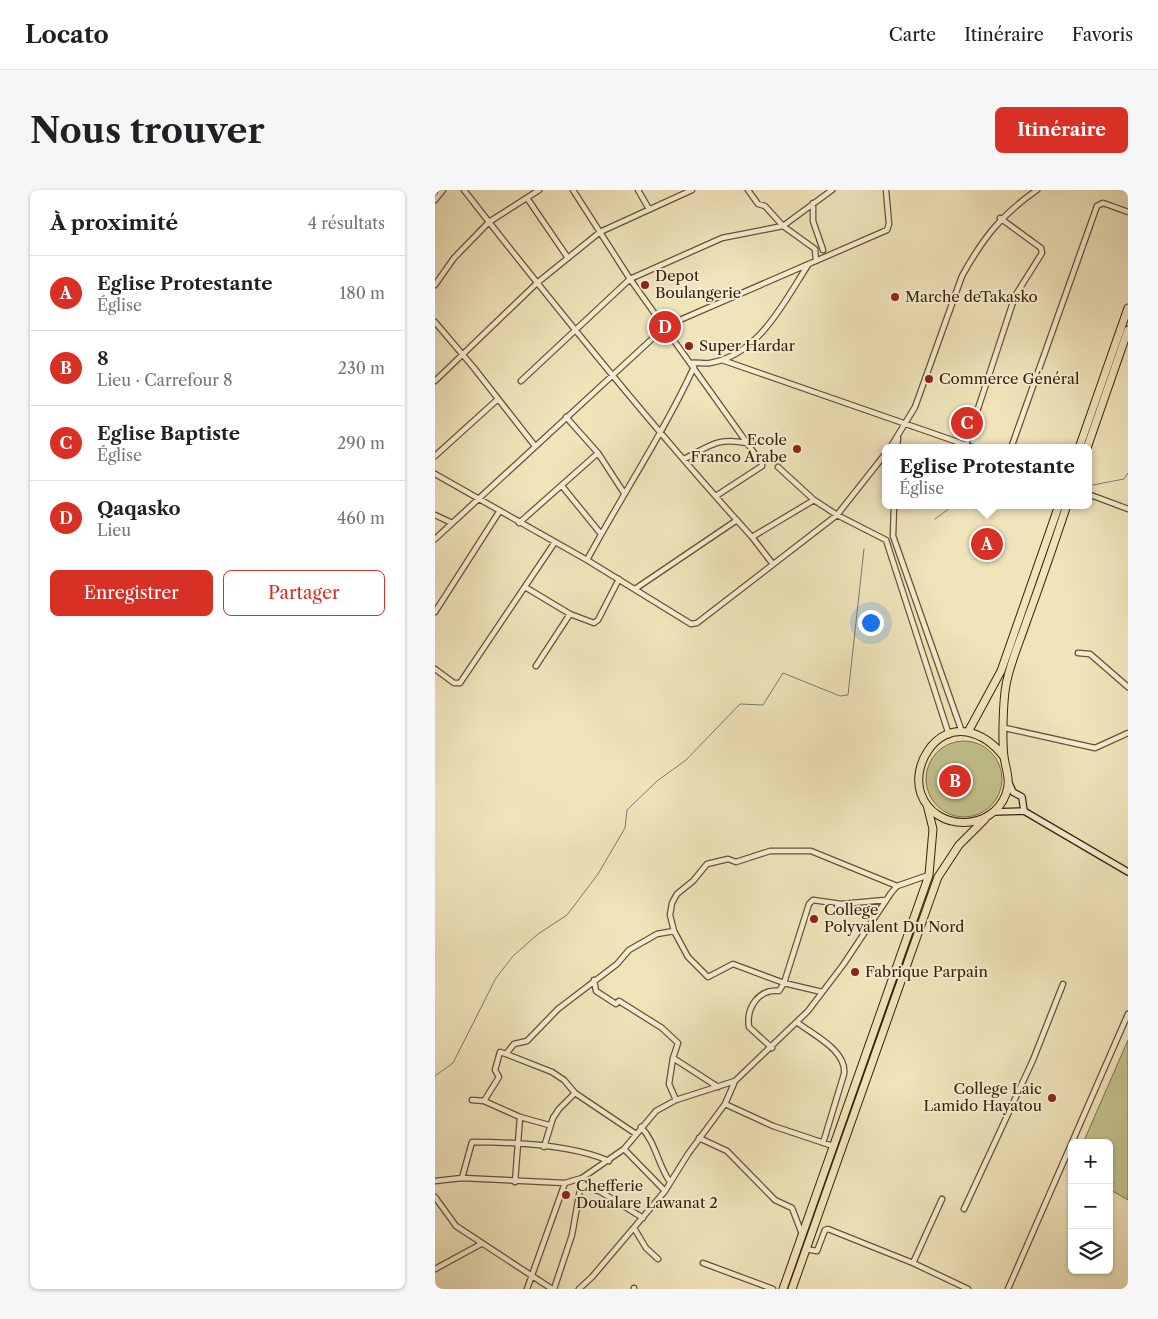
<!DOCTYPE html>
<html lang="fr">
<meta charset="utf-8">
<style>
body{margin:0;font-family:"Libre Caslon Text",serif;background:#f6f6f6;color:#202124}
.controls{position:absolute;right:15px;bottom:15px;display:grid;overflow:hidden;border-radius:8px;box-shadow:0 1px 4px #0004}
.controls button{width:45px;height:45px;display:grid;place-items:center;padding:0;border:0;border-bottom:1px solid #e0e0e0;background:#fff;color:#202124;font:25px sans-serif}
.you{position:absolute;left:435px;top:432px;width:18px;height:18px;margin:-12px;border:4px solid #fff;border-radius:50%;background:#1a73e8;box-shadow:0 0 0 8px #1a73e833}
.badge{display:grid;place-items:center;width:32px;height:32px;border-radius:50%;background:#d93025;color:#fff;font-size:16px;font-weight:700}
.pin{position:absolute;translate:-50% -50%;border:2px solid #fff;box-shadow:0 1px 5px #0006}
.popup{position:absolute;left:447px;top:254px;width:210px;height:65px;box-sizing:border-box;display:grid;place-content:center;border-radius:8px;background:#fff;filter:drop-shadow(0 1px 4px #0005);font-size:16px;white-space:nowrap;color:#757577}
.popup b{font-size:19px;color:#202124}
.popup::after{content:'';position:absolute;left:50%;top:100%;margin-left:-10px;border:10px solid transparent;border-top-color:#fff}
.list{margin:0;padding:0;list-style:none}
h2{display:flex;justify-content:space-between;align-items:center;height:65px;margin:0;padding:0 20px;font-size:21px}
h2 small{font-size:16px;font-weight:400;color:#757577}
.list li{display:grid;grid-template-columns:32px 1fr auto;gap:15px;align-items:center;box-sizing:border-box;height:75px;padding:0 20px;border-top:1px solid #e0e0e0}
.list b{display:block;font-size:19px;white-space:nowrap}
.list p{margin:0;font-size:16px;white-space:nowrap;color:#757577}
.list em{font-size:16px;font-style:normal;color:#757577}
.actions{display:flex;gap:10px;padding:15px 20px}
.actions a{flex:1;padding:11px 0;border:1px solid #d93025;border-radius:8px;text-align:center;font-size:18px;color:#d93025}
.actions .main{background:#d93025;color:#fff}
.icon{flex:none;width:28px;height:28px;fill:none;stroke:currentColor;stroke-width:2;stroke-linecap:round;stroke-linejoin:round}
.map{position:relative;flex:none;width:693px;height:1099px;overflow:hidden;border-radius:8px}
header{display:flex;align-items:center;gap:30px;box-sizing:border-box;height:70px;padding:0 25px;background:#fff;border-bottom:1px solid #e0e0e0}
header strong{font-size:24px}
nav{display:flex;gap:28px;margin-inline-start:auto;font-size:18px}
.intro{display:flex;align-items:center;justify-content:space-between;box-sizing:border-box;height:120px;padding:0 30px}
h1{margin:0;font-size:35px}
.button{padding:12px 22px;border-radius:8px;background:#d93025;color:#fff;font-size:18px;font-weight:700}
main{display:flex;gap:30px;padding:0 30px}
aside{flex:1;background:#fff;border-radius:8px;box-shadow:0 1px 4px #0004}
.map>svg:first-child{display:block}
</style>
<header>
<strong>Locato</strong>
<nav><a>Carte</a><a>Itinéraire</a><a>Favoris</a></nav>
</header>
<div class="intro"><h1>Nous trouver</h1><a class="button">Itinéraire</a></div>
<main>
<aside>
<h2>À proximité<small>4 résultats</small></h2>
<ul class="list">
<li><span class="badge">A</span><div><b>Eglise Protestante</b><p>Église</p></div><em>180 m</em></li>
<li><span class="badge">B</span><div><b>8</b><p>Lieu · Carrefour 8</p></div><em>230 m</em></li>
<li><span class="badge">C</span><div><b>Eglise Baptiste</b><p>Église</p></div><em>290 m</em></li>
<li><span class="badge">D</span><div><b>Qaqasko</b><p>Lieu</p></div><em>460 m</em></li>
</ul>
<div class="actions"><a class="main">Enregistrer</a><a>Partager</a></div>
</aside>
<div class="map">
<svg width="693" height="1099" viewBox="0 0 693 1099">
<rect width="100%" height="100%" fill="#f0e4bb"/>
<filter id="stains"><feTurbulence type="fractalNoise" baseFrequency=".004" numOctaves="4"/><feColorMatrix values="0 0 0 0 .2 0 0 0 0 .09 0 0 0 0 .02 0 0 0 .5 -.17"/></filter>
<radialGradient id="worn" r=".72"><stop offset=".6" stop-color="#630" stop-opacity="0"/><stop offset="1" stop-color="#630" stop-opacity=".3"/></radialGradient>
<path fill="#c2c18b" stroke="#7d7148" d="M491 589a38 38 0 1 1 76 0a38 38 0 1 1-76 0Z
M693,850V1010L674,999V953H648Z"/>
<g fill="none" stroke-linecap="round" stroke-linejoin="round">
<path stroke="#767d73" stroke-width="1" d="M658,295L689,289L693,283
M500,329L519,315
M0,886L18,873L61,788L78,766L103,744L132,725L163,684L190,638L192,620L222,591L251,570L305,514L328,515L348,483L405,506L413,505L429,359"/>
<g stroke="#665232" stroke-width="7">
<path id="street" d="M29,0C121,118 216,236 317,347L379,310
M138,0L195,89L327,274V276L281,306
M203,0L214,19
M313,0L323,14L330,16L348,36L397,0
M92,8L133,68
M0,10L8,0
M378,13V31L388,60
M0,95L19,68L54,32L104,0
M0,132L39,178L100,256
M287,170L540,258
M256,173C262,172 269,174 275,173C324,165 349,112 373,75
M0,191L102,93L165,42L257,0
M86,191L195,89L287,48L348,36L380,59L381,71
M131,227L163,263L189,303
M531,255L580,106L607,63L606,58L565,28
M455,258L480,217L527,86C548,48 566,25 602,0
M462,258L463,248
M576,258L662,16L668,13L693,22
M0,266L63,209
M249,269C275,256 282,247 312,253
M343,277L379,310L402,325L451,350L514,545
M0,284L152,370L256,434L262,433L402,325L451,263
M127,296L166,344
M653,304L693,319
M459,315L458,346L527,542
M0,325L17,333
M84,333L163,263
M317,347L337,373
M0,349L231,136L452,40L454,34L451,0
M152,370C187,305 228,244 259,177
M90,397L135,424L159,433L163,430L184,389
M200,399L302,330
M0,422L64,322
M643,463L655,464L693,497
M101,476L135,424
M0,479L19,493H25L120,352
M570,538L660,558L693,543
M159,790L161,801L181,814L184,811L227,838L243,853L238,868L234,894L241,910
M387,802L349,793L298,774L273,787L253,767L239,741L235,725L237,713L242,704L258,691L272,674L293,669L301,672L335,661H376L462,696
M363,833C380,846 412,861 409,884L388,953
M337,858L314,837C311,817 324,799 344,801L349,793L374,714L378,710L406,714L450,710
M71,864L117,882L129,890L140,903L201,944
M238,868L283,897
M37,910L49,911L85,927L114,935
M49,911L64,887L60,880L65,862L71,864L79,854L92,851L123,819L182,774L194,760L222,744L239,741
M290,914L338,936L398,956
M206,937C221,953 223,975 235,992
M264,948L292,961L340,1010L357,1018L367,1044
M109,957L118,928L124,919L140,903
M189,959L230,1001
M27,988L37,952C76,952 137,955 174,971
M0,991L27,988L130,993L147,988L189,959L221,921L241,910L300,891
M80,992L85,927
M146,995L166,1002L208,1028
M0,1007L21,1036L117,1099
M529,1019L598,870L628,794
M199,1038L211,1058L223,1069
M370,1059L382,1061L390,1040L393,1039L478,1073L533,1099
M268,1073L338,1099
M478,1073L507,1009
M0,1079L46,1054
M92,1099L130,993
M119,1099L137,1045L147,988
M144,1099L157,1087L230,1001L253,964L290,914L300,891L373,821L408,775L456,703L462,696L494,685
M199,1099V1098
M573,1099L693,824"/>
</g>
<g stroke="#382105" stroke-width="8">
<path id="secondary" d="M574,593L578,602L587,607L589,621
M558,622L589,621L693,682"/>
</g>
<g stroke="#382105" stroke-width="9">
<path id="primary" d="M644,258L693,118
M652,258L693,140
M533,542L566,481L624,315
M569,567C560,555 548,545 532,542C500,536 476,576 486,604C500,642 557,642 571,604C576,590 571,580 569,567C567,550 568,511 571,495C575,473 585,451 592,430C606,392 619,354 632,315
M348,1099L494,685L498,639L492,615
M357,1099L503,687L524,655L550,629"/>
</g>
<use href="#street" stroke="#f5edd3" stroke-width="4.5"/>
<use href="#secondary" stroke="#f5edd3" stroke-width="5.5"/>
<use href="#primary" stroke="#f0e4bb" stroke-width="7"/>
</g>
<g fill="#8f2418" stroke="#f5edd3" stroke-width="2">
<circle cx="210" cy="95" r="5"/>
<circle cx="460" cy="107" r="5"/>
<circle cx="254" cy="156" r="5"/>
<circle cx="494" cy="189" r="5"/>
<circle cx="362" cy="259" r="5"/>
<circle cx="379" cy="729" r="5"/>
<circle cx="420" cy="782" r="5"/>
<circle cx="617" cy="908" r="5"/>
<circle cx="131" cy="1005" r="5"/>
</g>
<g text-anchor="middle" stroke-width="4" stroke-linejoin="round" paint-order="stroke">
<g font-size="15" fill="#382105" stroke="#f5edd3" text-anchor="start">
<text x="220" y="91">Depot<tspan x="220" dy="17">Boulangerie</tspan></text>
<text x="470" y="112">Marche deTakasko</text>
<text x="264" y="161">Super Hardar</text>
<text x="504" y="194">Commerce Général</text>
<text x="352" y="255" text-anchor="end">Ecole<tspan x="352" dy="17">Franco Arabe</tspan></text>
<text x="389" y="725">College<tspan x="389" dy="17">Polyvalent Du Nord</tspan></text>
<text x="430" y="787">Fabrique Parpain</text>
<text x="607" y="904" text-anchor="end">College Laic<tspan x="607" dy="17">Lamido Hayatou</tspan></text>
<text x="141" y="1001">Chefferie<tspan x="141" dy="17">Doualare Lawanat 2</tspan></text>
</g>
</g>
<rect width="100%" height="100%" filter="url(#stains)"/>
<rect width="100%" height="100%" fill="url(#worn)"/>
</svg>
<div class="controls">
<button>+</button>
<button>−</button>
<button><svg class="icon" aria-label="layers" viewBox="0 0 24 24"><path d="M12 4l9 5-9 5-9-5zM3 14l9 5 9-5"/></svg></button>
</div>
<div class="you"></div>
<div class="pin badge" style="left:552px;top:354px">A</div>
<div class="popup"><b>Eglise Protestante</b>Église</div>
<div class="pin badge" style="left:520px;top:591px">B</div>
<div class="pin badge" style="left:532px;top:233px">C</div>
<div class="pin badge" style="left:230px;top:137px">D</div>
</div>
</main>
